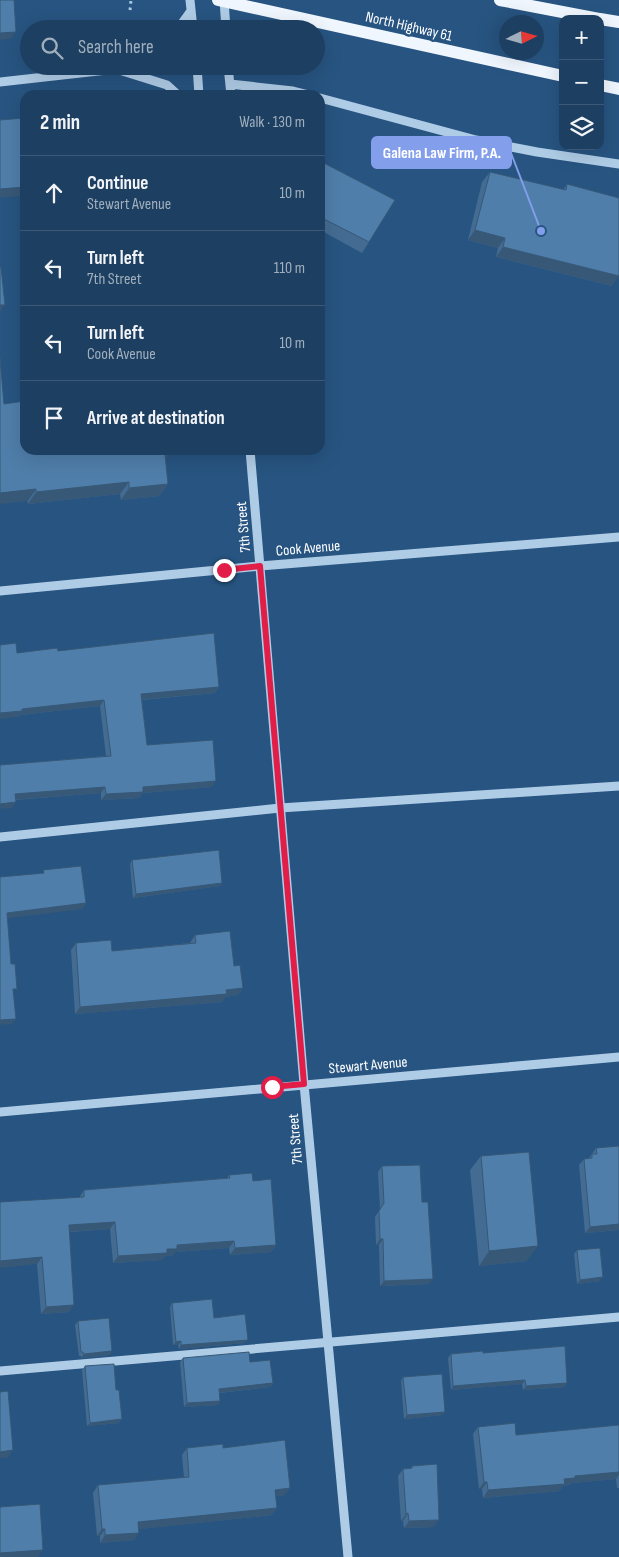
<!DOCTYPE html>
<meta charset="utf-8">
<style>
body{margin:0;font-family:"Sofia Sans Condensed",sans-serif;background:#254667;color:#f1f3f6}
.controls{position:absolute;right:15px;top:15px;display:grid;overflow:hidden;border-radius:10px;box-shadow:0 5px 20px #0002}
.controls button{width:45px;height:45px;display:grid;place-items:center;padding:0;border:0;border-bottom:1px solid #3b5876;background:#1d3f61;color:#f1f3f6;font:25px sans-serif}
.compass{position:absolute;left:499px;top:15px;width:45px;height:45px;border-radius:50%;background:#1d3f61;box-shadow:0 5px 20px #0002;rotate:85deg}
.stop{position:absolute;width:15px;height:15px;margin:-11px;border:4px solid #e11d48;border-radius:50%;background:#fff}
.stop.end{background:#e11d48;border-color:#fff;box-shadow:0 1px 5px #0008}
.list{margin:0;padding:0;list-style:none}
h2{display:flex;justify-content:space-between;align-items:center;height:65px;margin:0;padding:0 20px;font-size:21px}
h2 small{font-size:16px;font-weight:400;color:#a0afbd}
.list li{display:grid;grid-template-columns:32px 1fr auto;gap:15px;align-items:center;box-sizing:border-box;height:75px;padding:0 20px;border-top:1px solid #3b5876}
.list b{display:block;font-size:19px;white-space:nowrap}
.list p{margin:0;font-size:16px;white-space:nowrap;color:#a0afbd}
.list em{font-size:16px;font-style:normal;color:#a0afbd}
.icon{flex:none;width:28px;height:28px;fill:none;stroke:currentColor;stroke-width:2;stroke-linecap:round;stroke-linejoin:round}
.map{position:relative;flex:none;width:619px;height:1557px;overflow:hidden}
.search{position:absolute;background:#1d3f61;box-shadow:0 5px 20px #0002;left:20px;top:20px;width:305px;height:55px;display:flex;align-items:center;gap:12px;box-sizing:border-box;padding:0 18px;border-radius:28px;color:#a0afbd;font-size:19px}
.panel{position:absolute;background:#1d3f61;box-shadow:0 5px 20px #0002;left:20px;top:90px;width:305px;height:365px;border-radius:15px}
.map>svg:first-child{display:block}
</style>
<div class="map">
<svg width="619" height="1557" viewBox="0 0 619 1557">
<rect width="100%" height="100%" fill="#275481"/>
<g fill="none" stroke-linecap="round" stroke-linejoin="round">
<path stroke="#afcce6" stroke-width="3" stroke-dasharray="2.5 4" stroke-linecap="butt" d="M130,10L131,0"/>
<path stroke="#afcce6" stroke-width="9" d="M190,0L193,29
M224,0L226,29
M178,29L191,11
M197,66L199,95
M228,66L231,95
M116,69L167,85L178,95
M0,82L116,69L122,66
M230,84L293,91L309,95
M320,98L476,140L537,152L619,164
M250,450L304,1084L348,1557
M0,591L260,566L619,537
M0,837L280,808L619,786
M0,1112L619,1057
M0,1371L619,1317"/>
<path stroke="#f0f6fd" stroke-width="12" d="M218,0L563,76
M500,0L599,19
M600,19L619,22
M600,85L619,89"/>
</g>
<path fill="#446c92" d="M25,118V249L20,196Z
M320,161L369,242L362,253L320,230Z
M490,172L563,190L567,184L612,286L496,257L498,248L468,240L482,182Z
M4,404L165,460L168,484L159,496L121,500L120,494L28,504Z
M58,651L219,687L215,693L142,700L147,745L212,787L143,793L139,798L101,800V793L15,800L12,808L0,765L106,756L100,706L20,715L18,717L17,653Z
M132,860L222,883L220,886L133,898L130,864Z
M195,935L234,966L243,988L238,995L225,997L222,1002L75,1014L71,950L76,943L112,951L190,943Z
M596,1148L619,1230L585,1233L579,1165L584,1159L589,1158Z
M481,1156L527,1261L479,1266L470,1170Z
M382,1166L422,1202L429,1284L380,1286L379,1245H376L375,1217L380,1209L378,1172Z
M229,1175L253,1181L276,1245L271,1252L230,1255L229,1248L175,1252L172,1256H165L162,1260L113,1263L110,1229L70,1232L69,1312L41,1314L37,1264L84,1190L227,1178Z
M577,1250L600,1281L577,1284L574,1254Z
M172,1303L214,1318L245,1343L179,1349L178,1345H173L170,1307Z
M78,1321L110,1355L81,1358V1356H79L75,1325Z
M483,1353L565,1387L523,1390L522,1384L451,1390L448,1358L451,1354Z
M183,1358L250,1362L273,1383L270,1387L220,1393L218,1405L184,1407L180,1362Z
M85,1366L116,1390L122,1419L119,1423L87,1426L82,1370Z
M403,1377L442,1415L404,1419L401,1381Z
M619,1425V1488H617L616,1479L571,1483L570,1485L563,1486L560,1491L483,1498L482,1489H479L473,1434L478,1427L516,1435Z
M187,1448H223L285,1495L276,1496L272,1515L139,1529L134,1540L100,1543V1536H97L93,1493L98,1485L184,1478L182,1455Z
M412,1466L434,1527L404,1528L403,1521H401L398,1476L403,1469L411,1468Z"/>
<path fill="#375877" d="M16,32L11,39L0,40V33Z
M25,187V189L20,196L0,198V189Z
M475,230L505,238L498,248L468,240Z
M503,247L619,276L612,286L496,257Z
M0,305H5L0,312Z
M170,453L162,465L165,454Z
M129,482L120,494L28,504L36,492Z
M168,484L159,496L121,500L129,488Z
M36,489L28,501L0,504V493Z
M219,687L215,693L137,700L141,694Z
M104,700L100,706L20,715L18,717L0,719V713L22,709Z
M216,781L212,787L143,793L139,798L101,800L106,794L143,787Z
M105,787L101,793L11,800L15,794Z
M16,802L12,808L0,809V804Z
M222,883L220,886L133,898L136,894Z
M86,903L83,909L3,919L7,913Z
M243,988L238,995L225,997L222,1002L75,1014L80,1007Z
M16,1019L12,1024L0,1025V1020Z
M115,1222L110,1229L64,1232L69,1225Z
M619,1224V1230L585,1233L590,1227Z
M380,1239H383L379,1245H376Z
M234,1241L229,1248L175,1252L172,1256H165L162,1260L113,1263L118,1256L167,1249L177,1245Z
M276,1245L271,1252L230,1255L235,1248Z
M538,1246L527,1261L479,1266L489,1251Z
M42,1257L37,1264L0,1268V1261Z
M603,1277L600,1281L577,1284L580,1280Z
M433,1279L429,1284L380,1286L384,1281Z
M74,1305L69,1312L41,1314L46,1307Z
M248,1340L245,1343L179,1349L181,1345Z
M181,1341L178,1345H173L176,1342Z
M112,1351L110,1355L81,1358L84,1354Z
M525,1380L522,1384L451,1390L453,1386Z
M273,1383L270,1387L217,1393L219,1389Z
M567,1383L565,1387L523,1390L526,1386Z
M220,1401L218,1405L184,1407L187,1403Z
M445,1412L442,1415L404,1419L407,1415Z
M122,1419L119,1423L87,1426L90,1423Z
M13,1450L8,1458H0V1452Z
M619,1472V1475L616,1479L571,1483L570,1485L563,1486L560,1491L483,1498L488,1490L575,1476Z
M484,1482H487L482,1489H479Z
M290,1488L285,1495L270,1497L275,1490Z
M277,1508L272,1515L133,1530L138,1522Z
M408,1513L403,1521H401L406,1514Z
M439,1520L434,1527L404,1528L409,1521Z
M102,1529H105L100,1536H97Z
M139,1533L134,1540L100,1543L105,1535Z
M43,1550L38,1557H0V1553Z"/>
<path fill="#4f7eaa" stroke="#375877" d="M0,0H14L16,32L0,33Z
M25,118V187L0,189V120Z
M320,161L395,200L369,242L320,217Z
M490,172L566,190L567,184L619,198V276L503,247L505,238L475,230Z
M0,267H1L5,305H0Z
M0,358L4,404L25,401V450H170V453L165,454L168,484L129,488V482L36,492V489L0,493Z
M214,633L219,687L141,694L147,745L213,740L216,781L143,787V792L106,794L105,787L15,794L16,802L0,804V765L111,756L104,700L22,709V711L0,713V645L16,643L17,653L57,648L58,651Z
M219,850L222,883L136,894L132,860Z
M81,866L86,903L7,913L11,964H15L17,989H13L16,1019L0,1020V877L44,873L43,870Z
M230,931L234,966L240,965L243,988L226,990L227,994L80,1007L76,943L111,940L112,951L196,943L195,935Z
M619,1146V1224L590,1227L584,1159L592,1158V1154H597L596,1148Z
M529,1152L538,1246L489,1251L481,1156Z
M420,1165L422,1202H428L433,1279L384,1281L383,1239H380L379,1211L384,1203L382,1166Z
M252,1173L253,1181L271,1179L276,1245L235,1248L234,1241L177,1245V1249H167V1253L118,1256L115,1222L69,1225L74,1305L46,1307L42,1257L0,1261V1202L84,1197V1190L230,1178L229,1175Z
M600,1248L603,1277L580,1280L577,1250Z
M212,1299L214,1318L245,1314L248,1340L181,1345V1341L176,1342L172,1303Z
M109,1318L112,1351L84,1354L83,1352H81L78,1321Z
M565,1346L567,1383L526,1386L525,1380L453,1386L451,1354L483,1351V1353Z
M249,1352L250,1362L270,1360L273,1383L219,1389L220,1401L187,1403L183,1358Z
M114,1364L116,1390H119L122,1419L90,1423L85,1366Z
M442,1374L445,1412L407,1415L403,1377Z
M8,1391L13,1450L0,1452V1392Z
M515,1423L516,1435L619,1425V1472L575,1476V1478L564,1479L565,1484L488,1490L487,1482H484L478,1427Z
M285,1440L290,1488L275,1490L277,1508L138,1522L139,1533L105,1535V1529H102L98,1485L189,1477L187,1448L223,1444V1448Z
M437,1464L439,1520L409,1521L408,1513L406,1514L403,1469L412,1468V1466Z
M40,1504L43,1550L0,1553V1507Z"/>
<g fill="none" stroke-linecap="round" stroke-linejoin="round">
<path stroke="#e11d48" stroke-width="6" d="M224,570L260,566L304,1084L272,1087"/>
</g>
<g text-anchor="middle" stroke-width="5" stroke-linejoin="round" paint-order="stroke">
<g font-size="15" fill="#fff" stroke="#275481">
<text transform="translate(409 26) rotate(13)" y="5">North Highway 61</text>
<text transform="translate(243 527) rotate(-95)" y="5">7th Street</text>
<text transform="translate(308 548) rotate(-5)" y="5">Cook Avenue</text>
<text transform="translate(368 1065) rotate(-5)" y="5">Stewart Avenue</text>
<text transform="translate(295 1139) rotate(-95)" y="5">7th Street</text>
</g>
</g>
<path fill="none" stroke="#839eea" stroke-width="2" d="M541 231L511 153"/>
<circle fill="#839eea" stroke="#275481" stroke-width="2" cx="541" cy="231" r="5"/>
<rect fill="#839eea" stroke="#839eea" stroke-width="2" x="372" y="137" width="139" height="31" rx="5"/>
<g font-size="16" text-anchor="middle" font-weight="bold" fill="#fff">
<text x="442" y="158">Galena Law Firm, P.A.</text>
</g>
</svg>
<div class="controls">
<button>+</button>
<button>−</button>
<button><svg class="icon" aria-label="layers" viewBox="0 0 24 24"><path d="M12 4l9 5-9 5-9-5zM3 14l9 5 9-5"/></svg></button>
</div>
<svg class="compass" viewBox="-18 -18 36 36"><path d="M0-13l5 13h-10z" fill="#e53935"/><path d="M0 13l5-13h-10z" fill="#a0afbd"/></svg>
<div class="stop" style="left:272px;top:1087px"></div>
<div class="stop end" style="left:224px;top:570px"></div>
<div class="search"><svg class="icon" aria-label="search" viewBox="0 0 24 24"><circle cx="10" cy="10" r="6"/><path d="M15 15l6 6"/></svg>Search here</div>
<section class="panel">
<h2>2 min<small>Walk · 130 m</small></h2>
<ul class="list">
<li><svg class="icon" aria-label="ahead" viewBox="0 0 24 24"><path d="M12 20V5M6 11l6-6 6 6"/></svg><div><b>Continue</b><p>Stewart Avenue</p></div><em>10 m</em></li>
<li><svg class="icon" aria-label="left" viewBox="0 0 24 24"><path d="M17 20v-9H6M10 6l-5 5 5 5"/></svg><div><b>Turn left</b><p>7th Street</p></div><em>110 m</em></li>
<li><svg class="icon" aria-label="left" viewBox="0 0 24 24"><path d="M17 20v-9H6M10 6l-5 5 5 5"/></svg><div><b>Turn left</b><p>Cook Avenue</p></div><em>10 m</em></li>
<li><svg class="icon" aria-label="arrive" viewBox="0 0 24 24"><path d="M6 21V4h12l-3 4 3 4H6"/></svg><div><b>Arrive at destination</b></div></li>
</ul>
</section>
</div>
